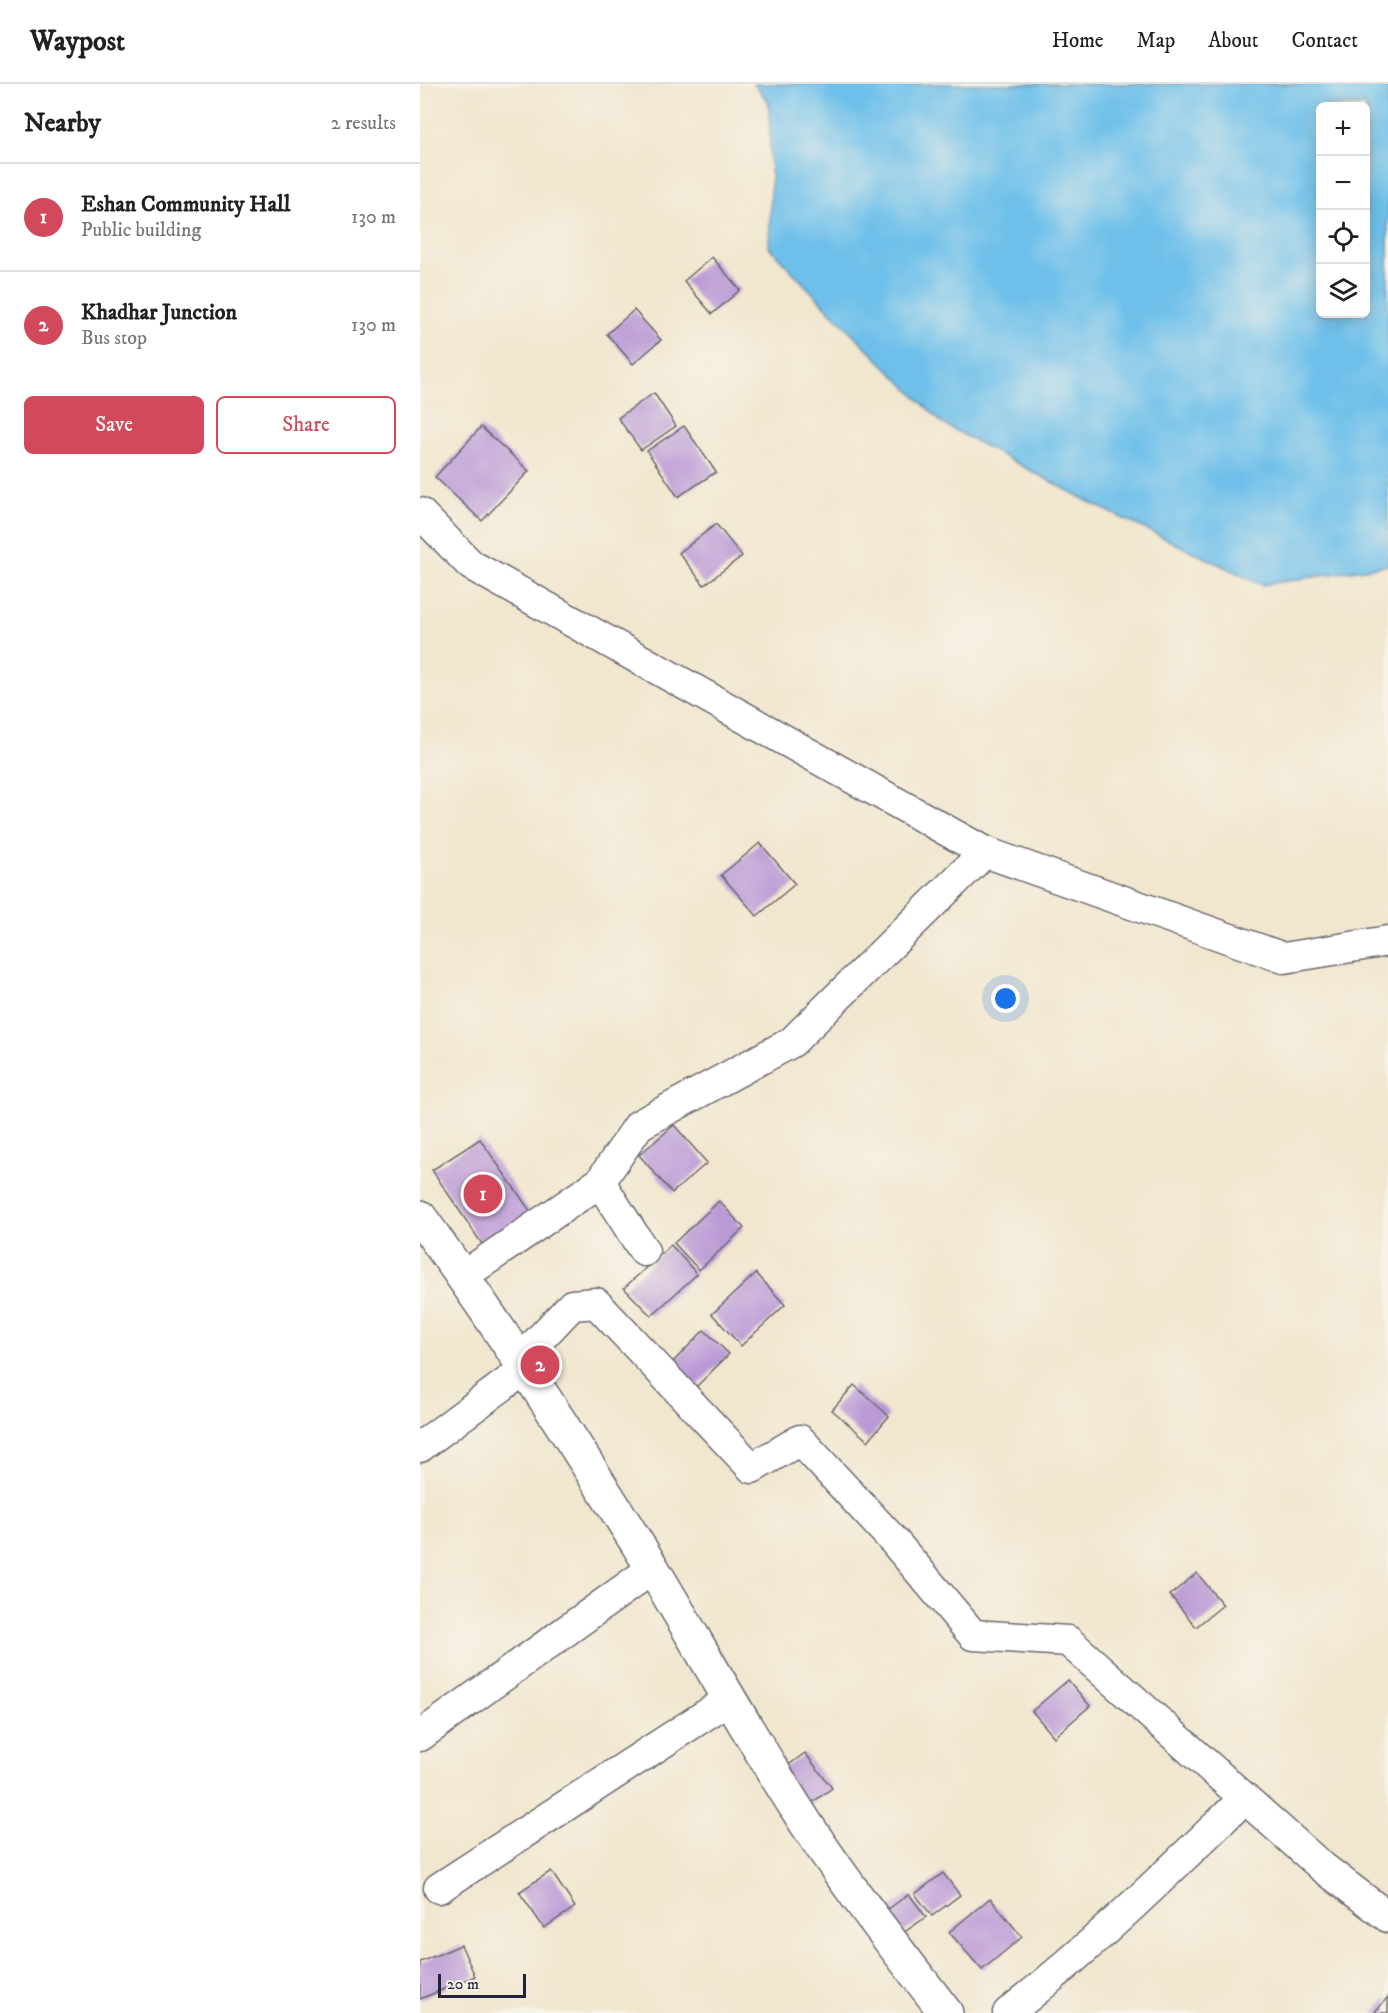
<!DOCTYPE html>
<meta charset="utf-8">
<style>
body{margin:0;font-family:"IM FELL DW Pica",serif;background:#f2f2f2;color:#202124}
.controls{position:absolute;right:18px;top:18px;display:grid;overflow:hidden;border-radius:9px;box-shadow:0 3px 15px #0003}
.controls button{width:54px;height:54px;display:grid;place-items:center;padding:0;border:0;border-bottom:2px solid #e0e0e0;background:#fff;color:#202124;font:30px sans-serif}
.scale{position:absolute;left:18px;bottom:15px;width:88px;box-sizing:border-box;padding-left:6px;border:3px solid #22223b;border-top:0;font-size:16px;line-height:21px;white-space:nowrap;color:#22223b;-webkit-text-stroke:4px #f7f3e8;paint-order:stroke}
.you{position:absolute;left:586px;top:915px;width:21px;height:21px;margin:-15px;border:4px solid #fff;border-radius:50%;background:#1a73e8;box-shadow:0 0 0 9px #1a73e833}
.badge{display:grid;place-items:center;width:39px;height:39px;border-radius:50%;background:#d1495b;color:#fff;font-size:20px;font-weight:700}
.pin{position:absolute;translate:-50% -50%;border:3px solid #fff;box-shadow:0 2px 6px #0006}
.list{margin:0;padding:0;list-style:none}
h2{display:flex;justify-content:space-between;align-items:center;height:78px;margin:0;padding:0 24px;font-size:26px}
h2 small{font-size:20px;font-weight:400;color:#757577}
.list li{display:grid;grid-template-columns:39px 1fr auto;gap:18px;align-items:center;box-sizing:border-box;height:108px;padding:0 24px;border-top:2px solid #e0e0e0}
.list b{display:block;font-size:22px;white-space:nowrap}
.list p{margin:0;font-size:20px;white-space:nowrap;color:#757577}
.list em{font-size:20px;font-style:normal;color:#757577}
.actions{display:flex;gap:12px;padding:18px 24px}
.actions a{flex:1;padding:14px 0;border:2px solid #d1495b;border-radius:9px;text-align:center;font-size:21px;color:#d1495b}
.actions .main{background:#d1495b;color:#fff}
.icon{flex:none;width:33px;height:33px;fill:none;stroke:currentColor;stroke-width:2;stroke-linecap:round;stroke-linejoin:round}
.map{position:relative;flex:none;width:968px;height:1929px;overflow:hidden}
header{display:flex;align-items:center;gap:36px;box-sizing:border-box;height:84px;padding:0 30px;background:#fff;border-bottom:2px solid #e0e0e0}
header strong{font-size:28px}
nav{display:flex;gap:33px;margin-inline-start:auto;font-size:21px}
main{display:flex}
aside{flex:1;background:#fff}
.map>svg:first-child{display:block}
</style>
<header>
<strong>Waypost</strong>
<nav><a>Home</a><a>Map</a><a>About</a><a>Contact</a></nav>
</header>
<main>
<aside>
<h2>Nearby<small>2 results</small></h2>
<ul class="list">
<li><span class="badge">1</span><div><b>Eshan Community Hall</b><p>Public building</p></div><em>130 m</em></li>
<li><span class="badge">2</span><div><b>Khadhar Junction</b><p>Bus stop</p></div><em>130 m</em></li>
</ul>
<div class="actions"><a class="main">Save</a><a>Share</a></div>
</aside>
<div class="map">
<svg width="968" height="1929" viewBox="0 0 968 1929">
<rect width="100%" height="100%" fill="#f7f3e8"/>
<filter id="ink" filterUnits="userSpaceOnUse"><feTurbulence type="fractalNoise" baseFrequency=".0167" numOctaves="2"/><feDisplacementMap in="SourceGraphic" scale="12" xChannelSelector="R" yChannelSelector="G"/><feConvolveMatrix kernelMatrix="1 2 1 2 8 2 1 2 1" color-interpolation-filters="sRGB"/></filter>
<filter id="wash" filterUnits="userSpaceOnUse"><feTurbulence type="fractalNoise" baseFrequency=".008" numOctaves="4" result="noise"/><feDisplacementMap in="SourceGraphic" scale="24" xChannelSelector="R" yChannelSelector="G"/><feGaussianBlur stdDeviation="1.35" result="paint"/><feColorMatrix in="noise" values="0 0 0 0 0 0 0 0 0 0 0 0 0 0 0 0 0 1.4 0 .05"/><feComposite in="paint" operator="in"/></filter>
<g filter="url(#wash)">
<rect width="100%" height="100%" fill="#f1e6ce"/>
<path fill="#6ec0ea" stroke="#487192" stroke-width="1.5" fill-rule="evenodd" d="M334,0H968V481L842,501L673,420L523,340L404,221L349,163L351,103L349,18ZM900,22H946V230H900Z"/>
<g id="blocks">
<path fill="#ba9ad6" d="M292,173L320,206L292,230L264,197Z
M214,226L241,256L213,280L187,250Z
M234,309L256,342L221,366L198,334Z
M264,342L296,388L258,413L227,367Z
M61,343L109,387L62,437L15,393Z
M296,440L322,472L284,501L259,469Z
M340,759L375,800L337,832L301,791Z
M254,1041L287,1079L252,1109L219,1071Z
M60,1055L115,1134L64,1163L12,1086Z
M299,1117L324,1144L279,1186L254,1159Z
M251,1161L277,1190L231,1232L204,1204Z
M336,1189L365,1221L321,1262L292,1230Z
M284,1246L309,1270L274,1305L250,1281Z
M434,1301L469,1332L448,1357L412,1326Z
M777,1489L803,1521L776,1543L750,1511Z
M648,1596L670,1622L634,1653L612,1627Z
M385,1669L412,1704L386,1723L359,1688Z
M131,1787L155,1823L124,1844L99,1808Z
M523,1789L540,1811L512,1832L495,1810Z
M489,1810L506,1833L483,1849L467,1826Z
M570,1814L602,1853L562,1886L529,1848Z
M41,1861L55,1892L0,1915V1878Z
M968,1913V1929H954Z"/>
</g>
</g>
<g filter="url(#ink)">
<use href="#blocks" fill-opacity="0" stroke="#6a676e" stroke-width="1.5"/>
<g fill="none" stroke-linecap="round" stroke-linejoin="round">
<g stroke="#6a676e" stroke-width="33">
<path id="minor" d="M0,429L51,481L565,768
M180,1098L224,1167
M43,1192L180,1098L219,1041L372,958L565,768L864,874L968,857
M99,1277L152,1221L176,1219L332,1384L380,1356L473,1456L553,1551L648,1557L901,1782L968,1833
M0,1363L105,1285
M0,1652L232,1485
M19,1804L310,1615
M588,1929C672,1863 748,1788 825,1714"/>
</g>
<g stroke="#6a676e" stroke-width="36">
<path id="secondary" d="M0,1133C83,1247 159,1366 233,1485C279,1562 323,1640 371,1716C417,1790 472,1859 526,1929"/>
</g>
<use href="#minor" stroke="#fff" stroke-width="30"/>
<use href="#secondary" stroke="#fff" stroke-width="33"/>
</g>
</g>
</svg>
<div class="controls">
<button>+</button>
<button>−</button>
<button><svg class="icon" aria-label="locate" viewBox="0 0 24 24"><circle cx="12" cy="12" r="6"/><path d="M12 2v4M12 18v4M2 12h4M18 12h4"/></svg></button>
<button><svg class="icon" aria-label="layers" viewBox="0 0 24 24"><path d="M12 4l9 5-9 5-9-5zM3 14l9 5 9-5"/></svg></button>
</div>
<div class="scale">20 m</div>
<div class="you"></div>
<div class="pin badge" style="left:63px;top:1110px">1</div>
<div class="pin badge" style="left:120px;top:1281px">2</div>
</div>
</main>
